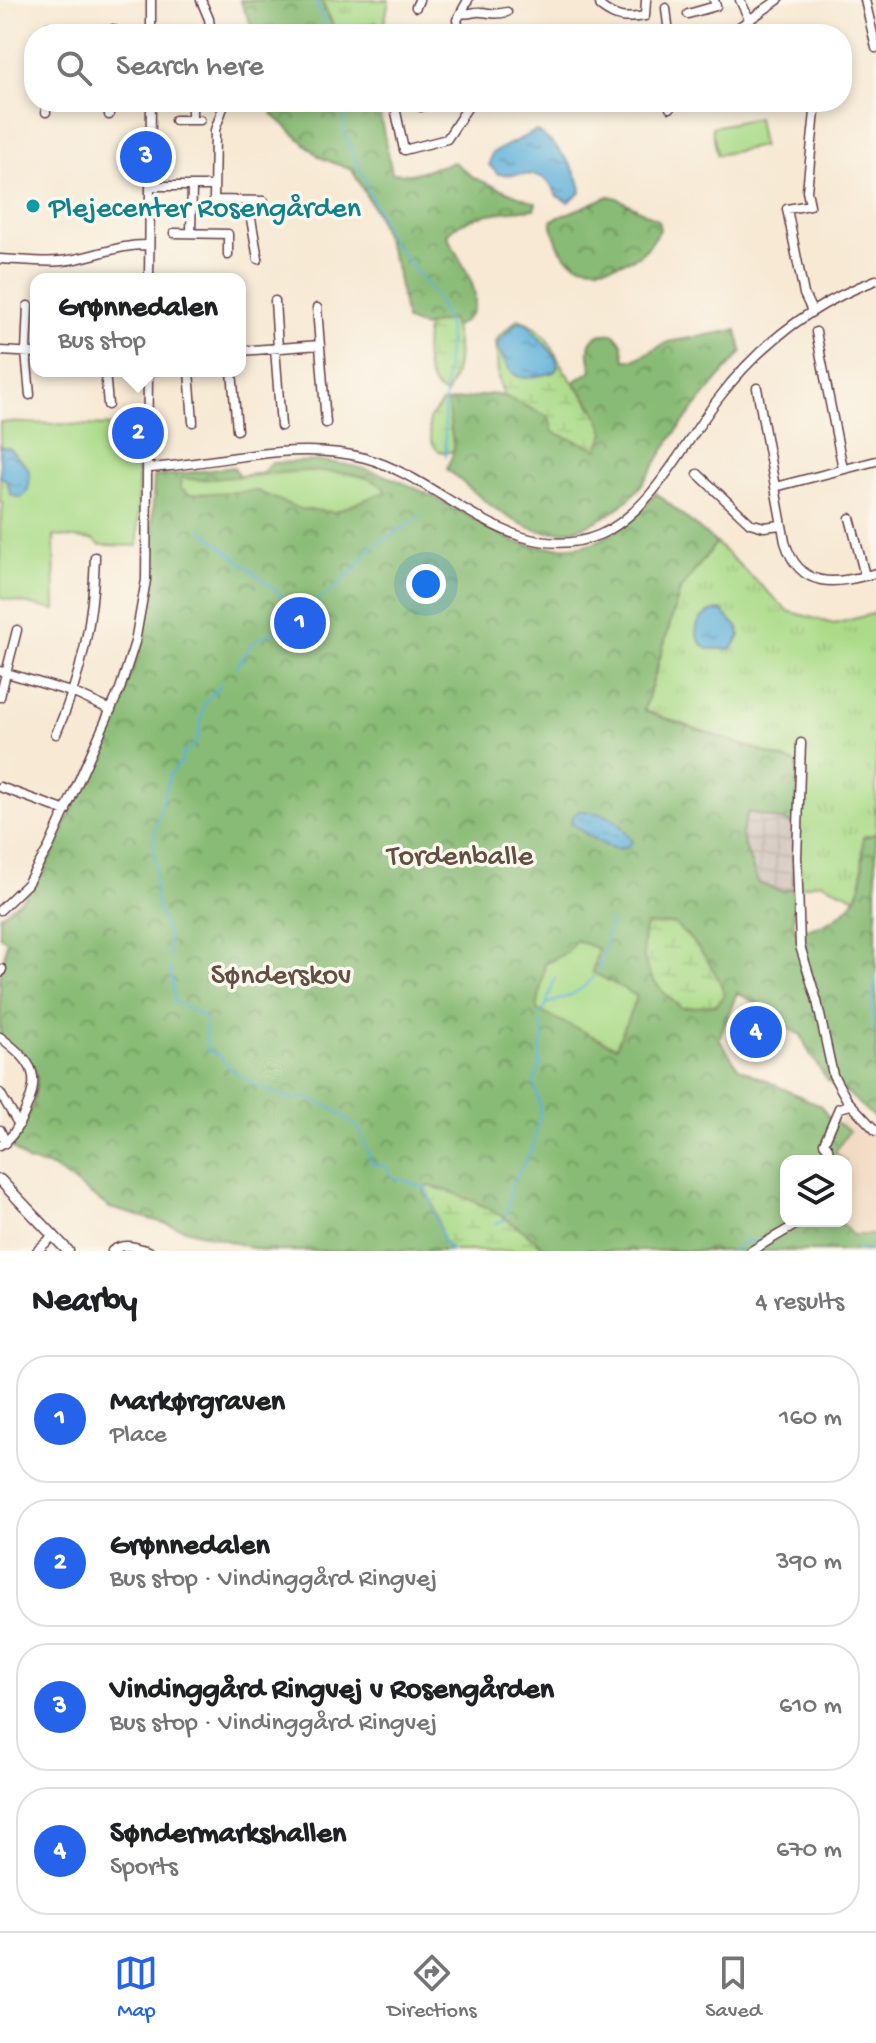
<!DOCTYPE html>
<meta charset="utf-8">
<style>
body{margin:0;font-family:"Gochi Hand",sans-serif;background:#f6f6f6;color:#202124}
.controls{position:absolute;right:24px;bottom:24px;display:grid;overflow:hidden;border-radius:16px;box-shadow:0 4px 12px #0003}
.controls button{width:72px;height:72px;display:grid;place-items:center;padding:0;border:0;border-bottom:2px solid #e0e0e0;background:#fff;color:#202124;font:40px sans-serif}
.you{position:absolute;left:426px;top:584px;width:28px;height:28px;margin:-20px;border:6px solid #fff;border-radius:50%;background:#1a73e8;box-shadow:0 0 0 12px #1a73e833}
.badge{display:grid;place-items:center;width:52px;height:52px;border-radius:50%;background:#2563eb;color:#fff;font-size:26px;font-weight:700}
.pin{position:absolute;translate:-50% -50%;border:4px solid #fff;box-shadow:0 2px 8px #0006}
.popup{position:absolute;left:30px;top:273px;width:216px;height:104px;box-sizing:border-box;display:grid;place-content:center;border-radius:16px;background:#fff;filter:drop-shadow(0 2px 6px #0005);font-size:26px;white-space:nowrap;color:#757577}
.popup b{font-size:30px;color:#202124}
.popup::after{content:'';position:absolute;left:50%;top:100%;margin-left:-16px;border:16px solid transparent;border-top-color:#fff}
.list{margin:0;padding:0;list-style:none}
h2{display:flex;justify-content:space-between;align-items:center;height:104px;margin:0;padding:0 32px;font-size:34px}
h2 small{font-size:26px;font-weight:400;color:#757577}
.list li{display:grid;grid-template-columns:52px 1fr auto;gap:24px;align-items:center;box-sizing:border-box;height:128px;margin:0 16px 16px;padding:0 16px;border:2px solid #e0e0e0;border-radius:32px}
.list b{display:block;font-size:30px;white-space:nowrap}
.list p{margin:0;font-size:26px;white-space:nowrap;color:#757577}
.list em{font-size:26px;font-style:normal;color:#757577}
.icon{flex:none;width:44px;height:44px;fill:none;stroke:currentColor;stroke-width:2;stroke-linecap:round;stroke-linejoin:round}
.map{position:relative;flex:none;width:876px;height:1251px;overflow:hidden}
.search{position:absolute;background:#fff;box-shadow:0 4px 12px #0003;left:24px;right:24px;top:24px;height:88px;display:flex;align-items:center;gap:20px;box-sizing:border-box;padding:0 28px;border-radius:32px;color:#757577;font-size:30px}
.sheet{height:680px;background:#fff}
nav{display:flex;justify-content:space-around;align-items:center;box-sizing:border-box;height:112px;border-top:2px solid #e0e0e0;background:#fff;font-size:22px;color:#757577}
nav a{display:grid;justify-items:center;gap:4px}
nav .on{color:#2563eb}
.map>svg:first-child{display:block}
</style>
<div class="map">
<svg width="876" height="1251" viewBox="0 0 876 1251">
<defs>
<pattern id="industrial-grid" width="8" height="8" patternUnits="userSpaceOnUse" patternTransform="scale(2)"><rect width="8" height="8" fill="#cec1b9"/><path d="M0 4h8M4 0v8" fill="none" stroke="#b2a59f"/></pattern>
<pattern id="grass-tufts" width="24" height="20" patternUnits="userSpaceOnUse" patternTransform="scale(2)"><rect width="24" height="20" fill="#abdb89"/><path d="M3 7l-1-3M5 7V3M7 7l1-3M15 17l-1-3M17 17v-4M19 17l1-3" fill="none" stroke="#95bc76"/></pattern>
<pattern id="forest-crowns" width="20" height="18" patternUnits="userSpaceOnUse" patternTransform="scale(2)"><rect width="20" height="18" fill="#88bb75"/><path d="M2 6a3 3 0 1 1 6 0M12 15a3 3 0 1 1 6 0" fill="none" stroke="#719760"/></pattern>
<pattern id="wetland-marsh" width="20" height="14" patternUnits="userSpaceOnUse" patternTransform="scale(2)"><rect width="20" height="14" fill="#abdb89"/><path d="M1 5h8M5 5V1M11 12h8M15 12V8" fill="none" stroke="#95bc76"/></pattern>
<pattern id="water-ripples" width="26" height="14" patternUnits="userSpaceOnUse" patternTransform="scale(2)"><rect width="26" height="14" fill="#5eb1d9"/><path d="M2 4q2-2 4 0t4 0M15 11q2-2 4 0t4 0" fill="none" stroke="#508fb0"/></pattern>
</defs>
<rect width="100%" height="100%" fill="#fbf7ec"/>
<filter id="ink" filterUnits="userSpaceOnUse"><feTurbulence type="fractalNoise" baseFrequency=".0125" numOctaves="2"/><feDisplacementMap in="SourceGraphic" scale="16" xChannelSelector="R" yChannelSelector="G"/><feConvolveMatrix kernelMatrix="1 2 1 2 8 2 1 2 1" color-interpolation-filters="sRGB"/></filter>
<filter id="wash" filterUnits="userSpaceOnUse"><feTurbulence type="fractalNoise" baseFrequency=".006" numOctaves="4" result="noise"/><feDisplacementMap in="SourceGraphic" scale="32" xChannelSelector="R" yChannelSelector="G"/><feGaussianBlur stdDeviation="1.8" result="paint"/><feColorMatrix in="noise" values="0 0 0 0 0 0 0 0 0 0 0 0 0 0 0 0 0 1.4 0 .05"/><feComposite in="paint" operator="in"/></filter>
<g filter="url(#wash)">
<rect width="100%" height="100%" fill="#f7e9d4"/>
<path fill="#f0d5bc" d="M850,1110L876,1137V1235H852L839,1221H846V1161L835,1152L849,1131L840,1124V1118L846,1111Z"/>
<path fill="url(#industrial-grid)" d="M748,812L796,824L793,889L781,891L758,883L741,835Z"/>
<path fill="url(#grass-tufts)" stroke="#7a7d5a" stroke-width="2" d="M321,0H389L383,30L376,22L337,34Z
M716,543L788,611L834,624L876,613V834L863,837L862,885L857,898L820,882L793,889L798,764L644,711L680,590Z"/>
<path fill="url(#forest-crowns)" stroke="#696d50" stroke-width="2" fill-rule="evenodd" d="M240,0H321L337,34H255Z
M271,102H380L379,111L392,173L411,174L454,162L474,178L536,203L534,209C505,212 469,212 447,234C458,264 500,305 454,327L450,319L423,327L406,321L397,270L376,213L352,170L321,158L273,115Z
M609,196L617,198L658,220L660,230C653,240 646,253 634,258C608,269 572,275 558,244C555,235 551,229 552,220Z
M737,330L742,352C719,377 697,404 676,432C661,452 649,479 631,497C607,520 565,541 531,528C499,516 473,491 447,469L454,451L447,402L492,394L504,396L550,417L605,433L594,408L574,382L592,370C586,349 586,331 614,334L622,343L625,360H634L668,342Z
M316,461C391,465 450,507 515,542C581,557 613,544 656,493L716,543L680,590L644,711L798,764L796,824L748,812L741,835L758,883L781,891L793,889L794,930C812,930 820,926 836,917C869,895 862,872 863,837L876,834V1120L849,1094L828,1081L810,1054L801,1035L778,1023L772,1011L737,993L719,1039L739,1068L821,1106L828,1117L849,1131L835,1152L845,1161H786V1221H839L852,1235H876V1251H548C518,1223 469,1194 428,1186L425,1194L433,1204L451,1247L447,1251H264L110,1208L52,1167L28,1162L12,1147L33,1104L37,1078L0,1035V979L7,941L0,936V916L22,899L44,870L100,750L129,680L139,652L149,603L154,477L234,467L239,476L262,473L271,463ZM646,925L686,934L701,954L646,965L643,937ZM598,949L592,972L545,964L567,952Z"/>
<path fill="url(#wetland-marsh)" stroke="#7a7d5a" stroke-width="2" d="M451,319C461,345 460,370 446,395C422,385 424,348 427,326Z
M518,319C550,329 551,351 567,374C582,394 598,410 605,433L598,449L553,432L549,417L504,396L498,378L496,339Z
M447,402L454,451C431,458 429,436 429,419L442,403Z
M674,924C696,943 716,968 725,995L716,1005L682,1008C652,986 636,963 646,925Z
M428,1186C468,1193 519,1224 548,1251H447L450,1247L444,1244L433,1204L425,1194V1188Z"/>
<path fill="#abdb89" stroke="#7a7d5a" stroke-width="2" d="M757,118L762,146L717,155L712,127Z
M0,422L138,427V546L100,545L94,540L54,536L55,610L0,598V525L3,504L0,503Z
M305,471C327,472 372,471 386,491L335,512L300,509L257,491L189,494L180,488L181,478L200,480Z
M576,940L598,949L592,972L637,996L616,1047L537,1010L545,964L567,952Z"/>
<path fill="url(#water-ripples)" stroke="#546882" stroke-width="2" d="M536,131C554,141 580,171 581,192L568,202L557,196C544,165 525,177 498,174L489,165L492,153Z
M517,322H526L555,356L558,367L554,372C536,376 519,385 508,367C503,359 499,353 497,343Z
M0,446L9,448L28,468C31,478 30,492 21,498L11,495L7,481L0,476Z
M721,610L738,628L740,636L732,649H708C687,634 697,612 721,610Z
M579,811C608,813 616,816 632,841C621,863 583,832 571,823L572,817Z"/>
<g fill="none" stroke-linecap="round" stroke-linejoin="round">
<path stroke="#5eb1d9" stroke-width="2" d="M315,0L330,34
M343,102L344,131L389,238L436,296L449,328L444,409L446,457
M201,529L286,599
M294,606L301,613
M236,667L252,643L270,632L283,634L319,599L341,584L344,577C358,570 361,558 371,548C383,536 407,529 422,515
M169,958L168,935L156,904L154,833L170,774L181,762L183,753C204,746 198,723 204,706C207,698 215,691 221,685
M170,967L175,1002L203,1016C207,1028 204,1041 209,1052L218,1053L232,1071L254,1084L294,1100L305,1097L330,1107L350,1121L359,1128L372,1164L386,1166L392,1177L410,1182L427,1190L444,1244L451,1247L447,1251
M598,969L611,921
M547,1003L555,977
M541,1014L547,1004C565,998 583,992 594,976
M873,1028L872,1001L876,977
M821,1161L825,1154
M506,1215L513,1182L533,1147L539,1119L540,1106L534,1082L540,1066V1047L544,1037L540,1020
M496,1223L505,1220
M732,1251L743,1242L760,1241L776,1232
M856,1251L870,1248"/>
</g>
</g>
<g filter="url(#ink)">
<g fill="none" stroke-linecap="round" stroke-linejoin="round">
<g stroke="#643d44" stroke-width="11">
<path id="minor" d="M201,0L209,19L211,34
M599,0L601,7C617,19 625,19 645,16L646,0
M740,0L750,21
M865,0L876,48
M416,7L419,0
M666,8L669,34
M462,13C470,15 474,11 481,12C492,13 495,15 507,12
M688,14L716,6L714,0
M49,34V27
M113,34V29
M151,34V0
M460,34L457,20L468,0
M729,34L778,0
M225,102L215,130L214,200L264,201
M397,102L396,112L404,150L447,139L469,105L468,102
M419,102L421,107
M445,102V103
M669,102L670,108
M46,112V102
M109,115V102
M175,120H200
M192,120V102
M150,186H214
M248,201L258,259
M174,233L228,234V255
M191,233L192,186
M0,259C25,260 51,264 75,259C101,254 122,244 149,245
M149,279L151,102
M275,301L278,348
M28,306L26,352L30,395
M317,308L326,423
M812,311L804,294L787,209L810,205L807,191L816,102
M816,332L843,469
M275,348L281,426
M0,351L36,353
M240,351L320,345
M105,371L108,405
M189,371L193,422
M232,371L237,430
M757,388L785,542C800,591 836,584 876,573
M148,468C218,464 295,439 365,458C443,479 513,570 599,535C651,513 685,442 718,399C759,345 812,304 876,280
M698,474L750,523L764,527L781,525
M775,487L876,461
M850,518L865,576
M0,671L74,693L111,710
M0,697L17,630
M56,734C82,674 93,622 95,557
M801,743L797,857L800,946L817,1001L833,1075L847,1100L876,1131
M0,787L66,811
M0,910L27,884L49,847L120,689L135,642L146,580L148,371
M0,973L2,969
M0,1037C35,1064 42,1075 23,1116C17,1128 12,1139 0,1145
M0,1093L19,1125
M0,1130L6,1143
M830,1161L828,1148L824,1143L839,1108L851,1105
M37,1251L54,1235
M112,1251C124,1242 135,1247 149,1251
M751,1251L802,1221"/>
</g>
<g stroke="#643d44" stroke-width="13">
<path id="major" d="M0,1180L68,1251"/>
</g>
<use href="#minor" stroke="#fff" stroke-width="8"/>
<use href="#major" stroke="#fff" stroke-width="10"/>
</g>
</g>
<circle fill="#0f9aa8" stroke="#fbf7ec" stroke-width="3" cx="33" cy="206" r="8"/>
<g text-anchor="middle" stroke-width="7" stroke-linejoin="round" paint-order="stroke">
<g font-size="30" fill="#0d838f" stroke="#fbf7ec" text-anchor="start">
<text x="49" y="216">Plejecenter Rosengården</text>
</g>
<g font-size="30" fill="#624e42" stroke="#fbf7ec">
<text x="460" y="864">Tordenballe</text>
<text x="281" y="983">Sønderskov</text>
</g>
</g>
</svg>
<div class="controls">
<button><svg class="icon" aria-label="layers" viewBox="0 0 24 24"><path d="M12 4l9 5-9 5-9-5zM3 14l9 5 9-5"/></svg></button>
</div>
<div class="you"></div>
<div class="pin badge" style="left:300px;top:623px">1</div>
<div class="pin badge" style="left:138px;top:433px">2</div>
<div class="popup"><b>Grønnedalen</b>Bus stop</div>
<div class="pin badge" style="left:146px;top:157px">3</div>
<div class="pin badge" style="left:756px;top:1032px">4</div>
<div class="search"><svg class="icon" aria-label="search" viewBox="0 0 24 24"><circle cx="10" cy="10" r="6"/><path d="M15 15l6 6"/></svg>Search here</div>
</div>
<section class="sheet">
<h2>Nearby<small>4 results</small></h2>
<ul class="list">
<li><span class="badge">1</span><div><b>Markørgraven</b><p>Place</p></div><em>160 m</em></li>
<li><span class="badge">2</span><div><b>Grønnedalen</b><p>Bus stop · Vindinggård Ringvej</p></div><em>390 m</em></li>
<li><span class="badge">3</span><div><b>Vindinggård Ringvej v Rosengården</b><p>Bus stop · Vindinggård Ringvej</p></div><em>610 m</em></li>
<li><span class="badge">4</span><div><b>Søndermarkshallen</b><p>Sports</p></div><em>670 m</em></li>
</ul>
</section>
<nav>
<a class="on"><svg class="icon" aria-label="map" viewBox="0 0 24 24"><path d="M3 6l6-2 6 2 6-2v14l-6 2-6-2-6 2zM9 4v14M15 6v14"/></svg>Map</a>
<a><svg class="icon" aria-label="directions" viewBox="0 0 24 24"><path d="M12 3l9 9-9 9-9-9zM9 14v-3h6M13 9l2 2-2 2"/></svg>Directions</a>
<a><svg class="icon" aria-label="saved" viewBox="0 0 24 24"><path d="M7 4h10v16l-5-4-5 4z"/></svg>Saved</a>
</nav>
